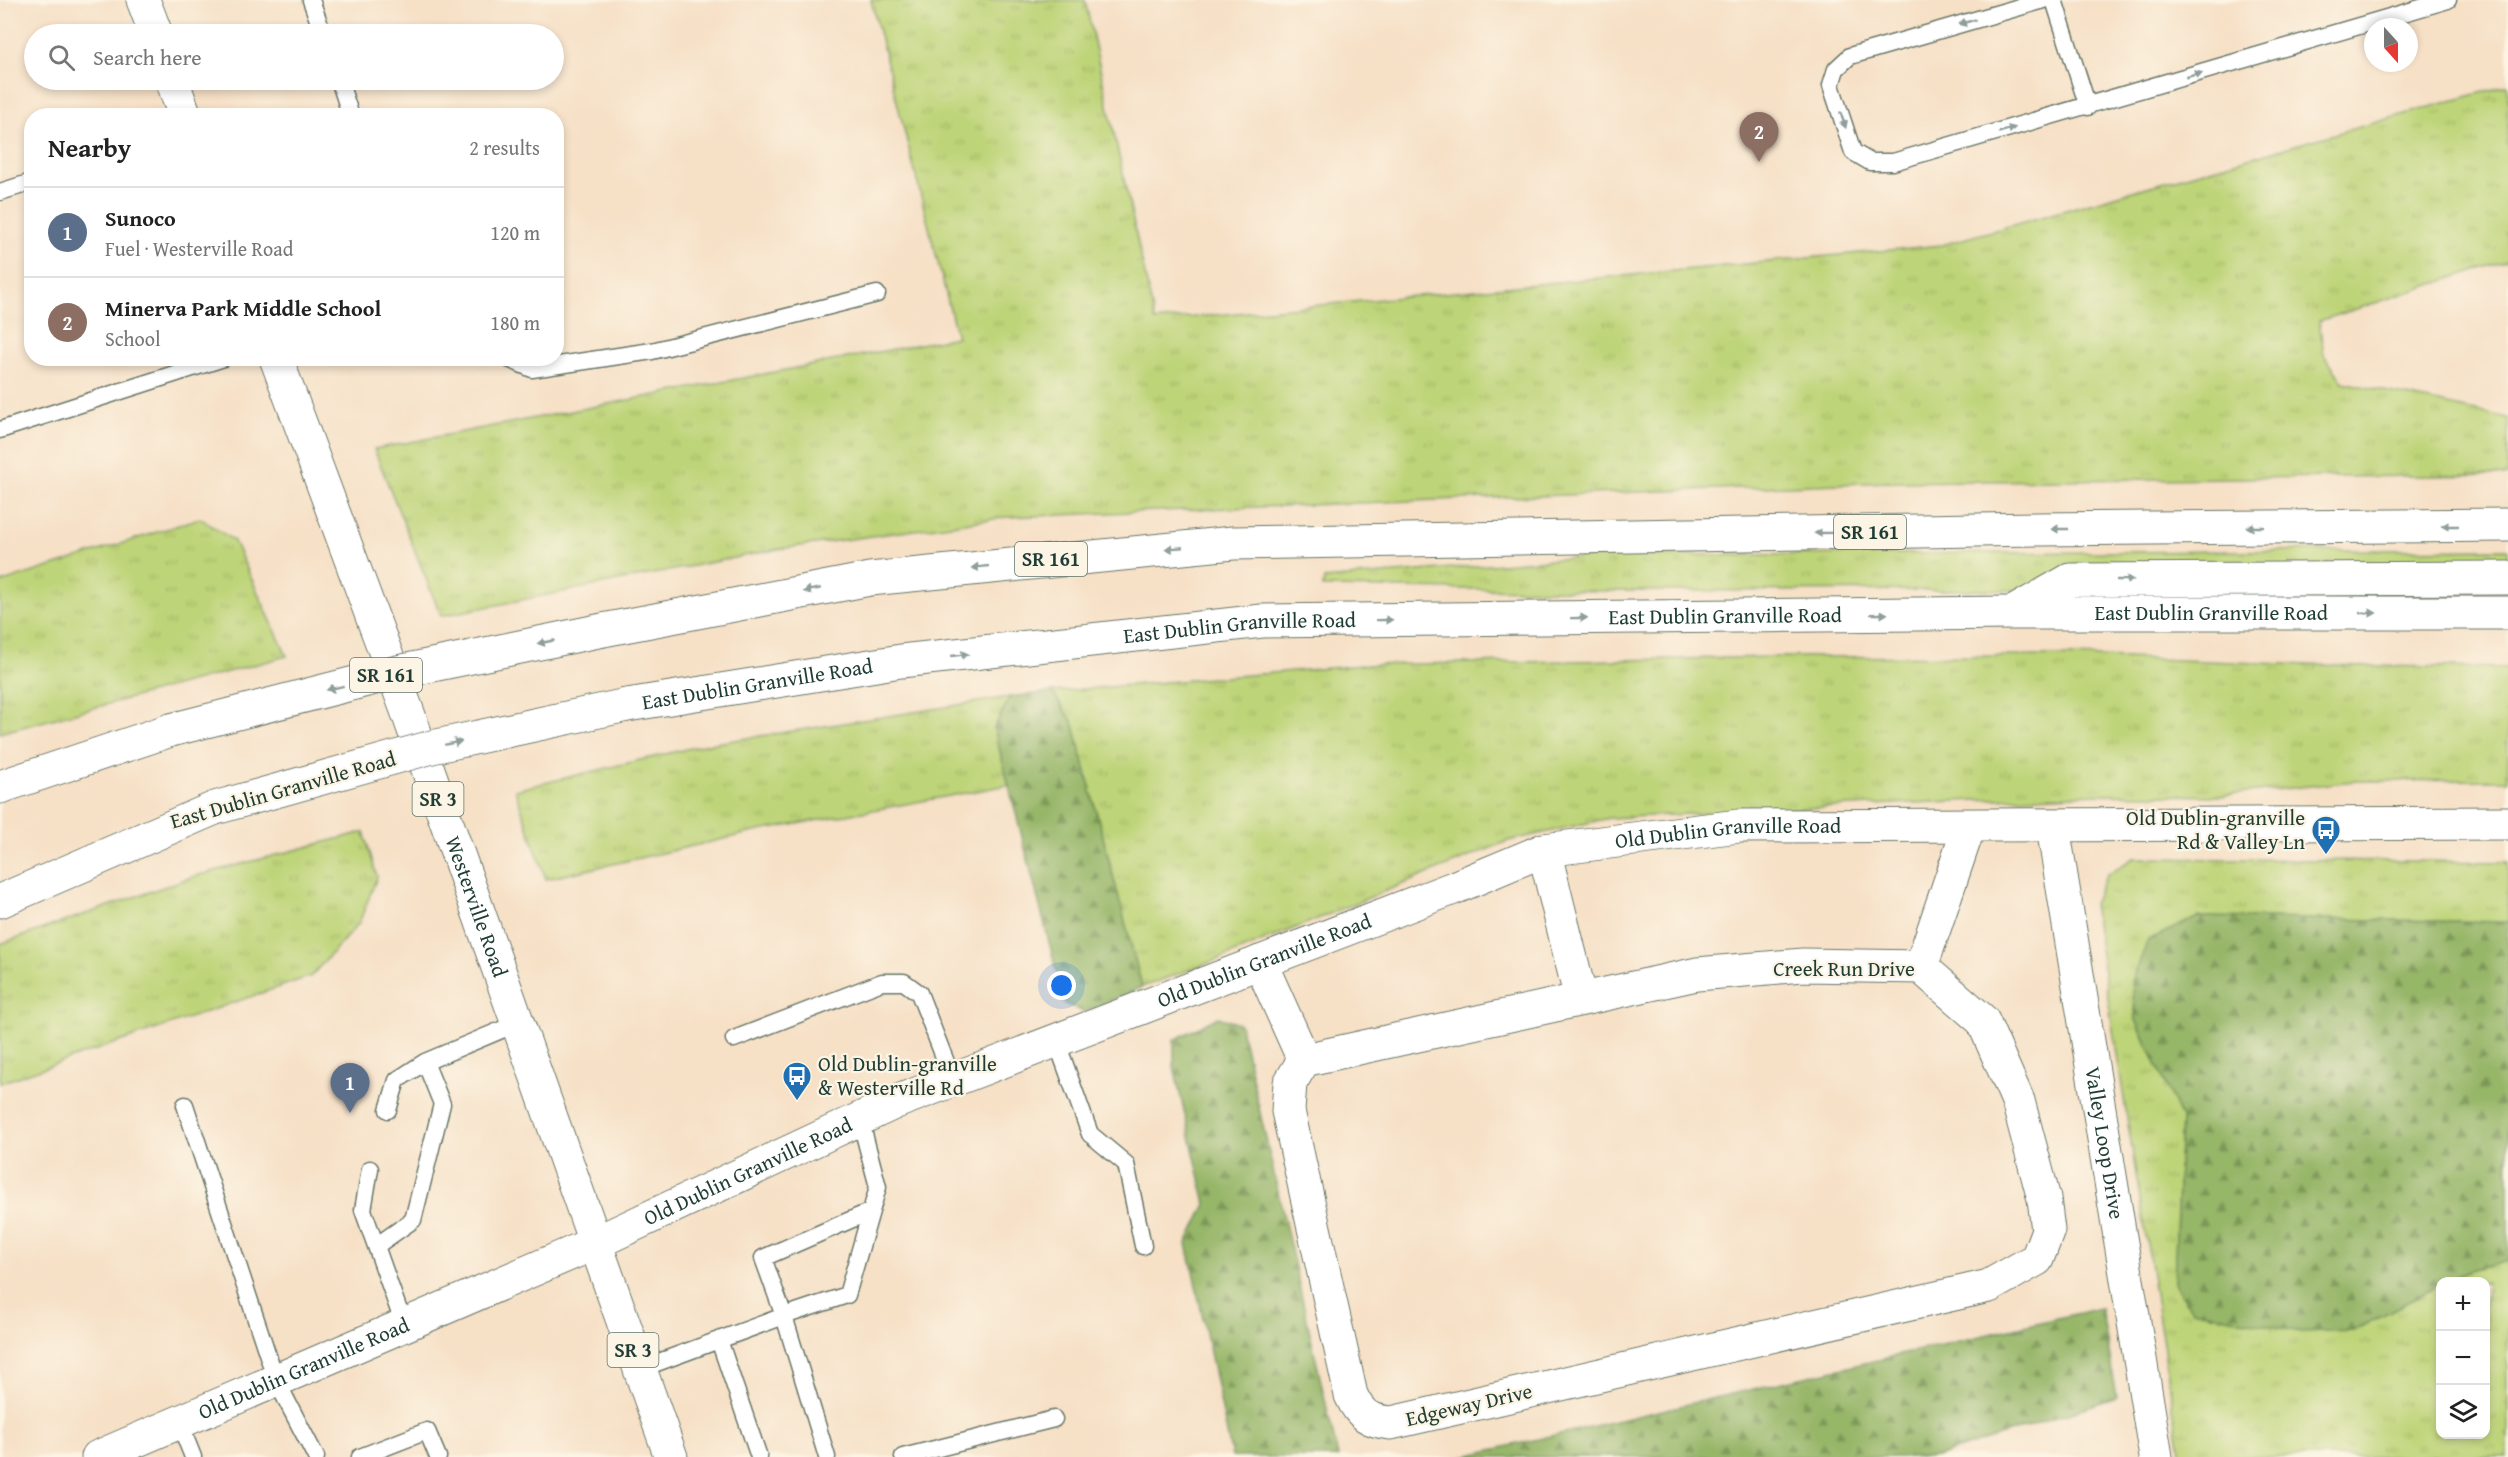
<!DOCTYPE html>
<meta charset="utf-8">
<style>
body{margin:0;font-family:"Gentium Book Plus",serif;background:#f2f2f2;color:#222}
.controls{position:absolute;right:18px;bottom:18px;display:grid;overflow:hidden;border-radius:12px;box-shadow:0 3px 9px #0003}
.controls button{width:54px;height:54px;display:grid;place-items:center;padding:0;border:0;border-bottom:2px solid #e0e0e0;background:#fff;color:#222;font:30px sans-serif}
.compass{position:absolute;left:2364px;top:18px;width:54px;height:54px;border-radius:50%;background:#fff;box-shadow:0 3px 9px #0003;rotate:159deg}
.you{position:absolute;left:1062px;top:986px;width:21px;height:21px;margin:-15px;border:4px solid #fff;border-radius:50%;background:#1a73e8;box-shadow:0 0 0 9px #1a73e833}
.badge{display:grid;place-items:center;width:39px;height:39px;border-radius:50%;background:#1f6fb2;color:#fff;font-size:20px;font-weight:700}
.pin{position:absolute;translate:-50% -50px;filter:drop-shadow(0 2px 3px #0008)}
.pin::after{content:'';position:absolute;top:32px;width:21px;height:18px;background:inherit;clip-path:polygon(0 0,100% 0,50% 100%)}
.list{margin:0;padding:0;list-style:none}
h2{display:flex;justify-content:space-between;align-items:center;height:78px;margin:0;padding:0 24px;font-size:26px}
h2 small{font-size:20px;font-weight:400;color:#767676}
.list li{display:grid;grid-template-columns:39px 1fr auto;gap:18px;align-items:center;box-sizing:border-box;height:90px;padding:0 24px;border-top:2px solid #e0e0e0}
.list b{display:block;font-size:22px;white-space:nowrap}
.list p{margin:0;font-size:20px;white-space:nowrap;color:#767676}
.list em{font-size:20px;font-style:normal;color:#767676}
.icon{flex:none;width:33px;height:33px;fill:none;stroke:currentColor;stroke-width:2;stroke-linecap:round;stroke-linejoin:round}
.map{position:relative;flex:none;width:2508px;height:1457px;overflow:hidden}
.search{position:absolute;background:#fff;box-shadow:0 3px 9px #0003;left:24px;top:24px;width:540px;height:66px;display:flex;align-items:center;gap:15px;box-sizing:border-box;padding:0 21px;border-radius:33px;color:#767676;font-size:22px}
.panel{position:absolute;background:#fff;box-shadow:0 3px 9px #0003;left:24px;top:108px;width:540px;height:258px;border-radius:24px}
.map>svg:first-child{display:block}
</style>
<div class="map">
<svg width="2508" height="1457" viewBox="0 0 2508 1457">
<defs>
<pattern id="grass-tufts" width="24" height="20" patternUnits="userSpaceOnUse" patternTransform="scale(1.5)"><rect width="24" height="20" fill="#bed478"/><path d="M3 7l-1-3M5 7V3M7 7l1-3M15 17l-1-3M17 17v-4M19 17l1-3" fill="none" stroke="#a3b768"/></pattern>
<pattern id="forest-firs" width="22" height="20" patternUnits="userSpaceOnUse" patternTransform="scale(1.5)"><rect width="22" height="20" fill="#96b668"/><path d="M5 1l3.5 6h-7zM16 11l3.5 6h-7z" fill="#7a9556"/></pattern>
</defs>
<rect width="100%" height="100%" fill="#fcf5e5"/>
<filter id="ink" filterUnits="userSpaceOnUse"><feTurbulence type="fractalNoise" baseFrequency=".0167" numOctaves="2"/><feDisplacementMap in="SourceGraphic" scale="12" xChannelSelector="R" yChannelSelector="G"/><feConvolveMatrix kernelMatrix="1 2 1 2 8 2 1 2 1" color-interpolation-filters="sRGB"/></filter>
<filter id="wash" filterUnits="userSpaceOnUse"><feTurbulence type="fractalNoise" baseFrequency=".008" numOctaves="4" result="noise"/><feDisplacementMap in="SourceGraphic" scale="24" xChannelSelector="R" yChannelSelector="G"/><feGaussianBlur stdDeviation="1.35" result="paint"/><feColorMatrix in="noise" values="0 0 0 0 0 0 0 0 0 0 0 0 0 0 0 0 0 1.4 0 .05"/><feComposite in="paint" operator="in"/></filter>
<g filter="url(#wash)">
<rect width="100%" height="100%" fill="#f6e0c6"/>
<path fill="url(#grass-tufts)" stroke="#6e8856" stroke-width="1.5" d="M871,0H1085L1155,321L1942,245L2508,85V260L2319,321L2324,355L2343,382L2508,418V475L1889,482L1007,517L779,549L441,616L374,449L957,337Z
M200,518L234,541L287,656L0,733V583Z
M2508,549V567L2387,566L2016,590L1613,591L1323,587L1324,579L1596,556Z
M2072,656L2310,665L2508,668V780L2354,781L2220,796L2095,794L1609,818L1508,841L1224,957L1142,987L1073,722L1052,692L1364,665L1777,657Z
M1010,697L994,728L1009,785L759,831L546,879L515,790L703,745Z
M364,832L377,877L359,923L311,976L0,1083V944L192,877Z
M2134,858L2508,862V922L2198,917L2136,1020L2181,1118L2174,1283L2354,1330L2440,1285V1434H2486V1282L2448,1281L2469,1271L2508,1261V1457H2181L2093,904L2107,874Z"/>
<path fill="url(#forest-firs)" stroke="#5a7a4e" stroke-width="1.5" d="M1052,692L1073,722L1142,987L1085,1012L1065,1004L994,728L1010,697Z
M2198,917L2508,922V1261L2469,1271L2448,1281L2440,1282V1285L2354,1330L2301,1332L2192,1310L2174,1283L2181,1118L2136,1020L2132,981L2148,940Z
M1218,1017L1240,1024L1338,1457H1232L1187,1243L1206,1204L1174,1068V1040Z
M2101,1308L2117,1397L1936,1457H1461Z"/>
</g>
<g filter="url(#ink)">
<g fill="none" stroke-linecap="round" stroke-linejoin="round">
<g stroke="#6a7667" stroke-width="19">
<path id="lane" d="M311,0L323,34
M2044,0L1850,56L1836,69L1831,85L1853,152L1870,162H1893L2448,0
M2054,0L2088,107
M339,80L351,116
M0,192L32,182
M506,358L532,369L652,351L877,294
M0,430L224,358
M734,1039L882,982H904L919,993L953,1080
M1056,1040L1090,1134L1126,1164L1143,1246
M185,1105L276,1380L316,1457
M388,1110L397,1080L425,1062
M370,1169L363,1210L376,1246
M404,1325L376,1246L413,1220L442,1104L425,1062L518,1023
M719,1340L759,1457
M640,1369L784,1316L763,1258L871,1211
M179,1422L193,1457
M360,1457L427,1431L438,1457
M827,1457L784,1316L847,1295L878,1187L860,1119
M903,1457L1054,1419"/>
</g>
<g stroke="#6a7667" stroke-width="35">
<g id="street">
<path id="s1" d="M2053,827L2156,1457"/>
<path d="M1544,850L1581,999"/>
<path d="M1260,962L1304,1060"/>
<path d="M1803,965L1921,967L1983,1021L2018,1101L2044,1199L2048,1230L2037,1259L1989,1286L1391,1423C1369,1421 1360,1415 1351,1395L1288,1111L1290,1083L1304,1060L1697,974Z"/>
<path d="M1921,967L1969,826"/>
</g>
</g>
<g stroke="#6a7667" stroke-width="35">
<g id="primary">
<path d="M143,0L156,34"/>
<path d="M172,80L185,116"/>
<path id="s2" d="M276,358L408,713L671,1457"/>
<path d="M2014,612L2070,580L2508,578"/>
<path d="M603,630L870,579L1233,543L2036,529L2508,525"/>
<path id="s3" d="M627,705L901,661L1262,621L2012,613H2508"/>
<path d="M0,787L171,730"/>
<path d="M0,901L215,808"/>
<path id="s4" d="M98,1457L595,1243L896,1102L1456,887L1544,850L1739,826L2508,823"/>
</g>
</g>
<use href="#lane" stroke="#fff" stroke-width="16"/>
<use href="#street" stroke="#fff" stroke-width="33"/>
<use href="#primary" stroke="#fff" stroke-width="33"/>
<g stroke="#6a7667" stroke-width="35" stroke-linecap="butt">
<path id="primary-bridge" d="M171,730L398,672L603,630
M215,808L432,747L627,705"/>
</g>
<use href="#primary-bridge" stroke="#fff" stroke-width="33"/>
</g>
<defs><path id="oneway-solid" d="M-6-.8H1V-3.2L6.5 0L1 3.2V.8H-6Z" transform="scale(1.5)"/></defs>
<g fill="#8f9e9a">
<use href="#oneway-solid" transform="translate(1967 22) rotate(164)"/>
<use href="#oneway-solid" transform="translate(2194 75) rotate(-16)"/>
<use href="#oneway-solid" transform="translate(1843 120) rotate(71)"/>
<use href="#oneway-solid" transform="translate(2007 130) rotate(-16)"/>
<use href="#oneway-solid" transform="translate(2450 526) rotate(180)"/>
<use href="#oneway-solid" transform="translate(2255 527) rotate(180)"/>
<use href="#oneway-solid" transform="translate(2060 529) rotate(180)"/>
<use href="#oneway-solid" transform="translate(1823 533) rotate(179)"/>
<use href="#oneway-solid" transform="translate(1174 548) rotate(175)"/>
<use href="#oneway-solid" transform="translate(980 567) rotate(174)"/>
<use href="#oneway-solid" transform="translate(2125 580)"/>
<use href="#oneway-solid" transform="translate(812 590) rotate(169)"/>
<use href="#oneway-solid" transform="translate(2368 613)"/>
<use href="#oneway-solid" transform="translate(1879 614) rotate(-1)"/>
<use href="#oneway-solid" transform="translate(1579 618) rotate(-1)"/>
<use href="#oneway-solid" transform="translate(1384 620) rotate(-1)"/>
<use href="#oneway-solid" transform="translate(546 642) rotate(169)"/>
<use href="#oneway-solid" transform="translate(960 655) rotate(-6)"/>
<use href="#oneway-solid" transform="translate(335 688) rotate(166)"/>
<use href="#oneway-solid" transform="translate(453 743) rotate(-12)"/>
</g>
</g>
<defs>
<g id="bus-pin" transform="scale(1.5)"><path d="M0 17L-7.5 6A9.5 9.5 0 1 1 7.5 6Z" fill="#1f6fb2" stroke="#fcf5e5"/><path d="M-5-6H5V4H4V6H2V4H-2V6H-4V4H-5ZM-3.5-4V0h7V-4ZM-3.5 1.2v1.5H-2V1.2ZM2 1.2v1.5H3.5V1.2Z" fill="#fff"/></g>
</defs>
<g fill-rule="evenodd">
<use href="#bus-pin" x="2326" y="830"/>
<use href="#bus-pin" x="797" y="1076"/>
</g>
<g text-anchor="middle" stroke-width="4.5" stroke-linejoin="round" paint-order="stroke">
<g fill="#fcf5e5" stroke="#617469" stroke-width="1.5">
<rect x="1834" y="515" width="72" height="34" rx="4.5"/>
<rect x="1015" y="542" width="72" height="34" rx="4.5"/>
<rect x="350" y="658" width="72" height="34" rx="4.5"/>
<rect x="412.5" y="782" width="51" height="34" rx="4.5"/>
<rect x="607.5" y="1333" width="51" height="34" rx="4.5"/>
</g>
<g font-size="20" font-weight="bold" fill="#1f3d34">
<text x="1870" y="539">SR 161</text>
<text x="1051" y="566">SR 161</text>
<text x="386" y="682">SR 161</text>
<text x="438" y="806">SR 3</text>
<text x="633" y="1357">SR 3</text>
</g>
<g font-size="21" fill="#1f3d34" stroke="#fcf5e5">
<text dy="7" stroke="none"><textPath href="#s3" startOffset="1590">East Dublin Granville Road</textPath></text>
<text dy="7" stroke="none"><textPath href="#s3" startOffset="1104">East Dublin Granville Road</textPath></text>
<text dy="7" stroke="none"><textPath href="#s3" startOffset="618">East Dublin Granville Road</textPath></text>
<text dy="7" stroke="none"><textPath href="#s3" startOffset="132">East Dublin Granville Road</textPath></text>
<text transform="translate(283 790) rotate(-16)" y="7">East Dublin Granville Road</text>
<text dy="7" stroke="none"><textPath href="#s4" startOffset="1754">Old Dublin Granville Road</textPath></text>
<text dy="7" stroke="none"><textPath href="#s2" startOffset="584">Westerville Road</textPath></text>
<text dy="7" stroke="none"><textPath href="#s4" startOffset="1268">Old Dublin Granville Road</textPath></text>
<text x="1844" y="976">Creek Run Drive</text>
<text dy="7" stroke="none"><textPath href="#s1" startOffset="320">Valley Loop Drive</textPath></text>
<text dy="7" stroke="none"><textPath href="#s4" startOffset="710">Old Dublin Granville Road</textPath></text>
<text dy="7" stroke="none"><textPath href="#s4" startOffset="224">Old Dublin Granville Road</textPath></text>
<text transform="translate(1469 1405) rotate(-13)" y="7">Edgeway Drive</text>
</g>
<g font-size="21" fill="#1f3d34" stroke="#fcf5e5" text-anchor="end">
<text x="2305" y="825">Old Dublin-granville<tspan x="2305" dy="24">Rd &amp; Valley Ln</tspan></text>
<text x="818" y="1071" text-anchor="start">Old Dublin-granville<tspan x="818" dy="24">&amp; Westerville Rd</tspan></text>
</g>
</g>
</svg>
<div class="controls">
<button>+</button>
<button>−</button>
<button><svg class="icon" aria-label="layers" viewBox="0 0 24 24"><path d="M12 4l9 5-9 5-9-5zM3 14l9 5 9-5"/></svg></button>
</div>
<svg class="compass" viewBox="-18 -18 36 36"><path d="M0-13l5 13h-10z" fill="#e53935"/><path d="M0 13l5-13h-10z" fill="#767676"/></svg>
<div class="you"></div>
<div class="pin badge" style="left:350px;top:1113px;background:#5c6f8a">1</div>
<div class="pin badge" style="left:1759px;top:162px;background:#8d6e63">2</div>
<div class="search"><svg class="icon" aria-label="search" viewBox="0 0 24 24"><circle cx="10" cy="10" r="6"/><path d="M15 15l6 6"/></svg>Search here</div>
<section class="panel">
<h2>Nearby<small>2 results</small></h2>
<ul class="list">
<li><span class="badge" style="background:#5c6f8a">1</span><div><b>Sunoco</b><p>Fuel · Westerville Road</p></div><em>120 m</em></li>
<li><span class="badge" style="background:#8d6e63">2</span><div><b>Minerva Park Middle School</b><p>School</p></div><em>180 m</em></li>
</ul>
</section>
</div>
